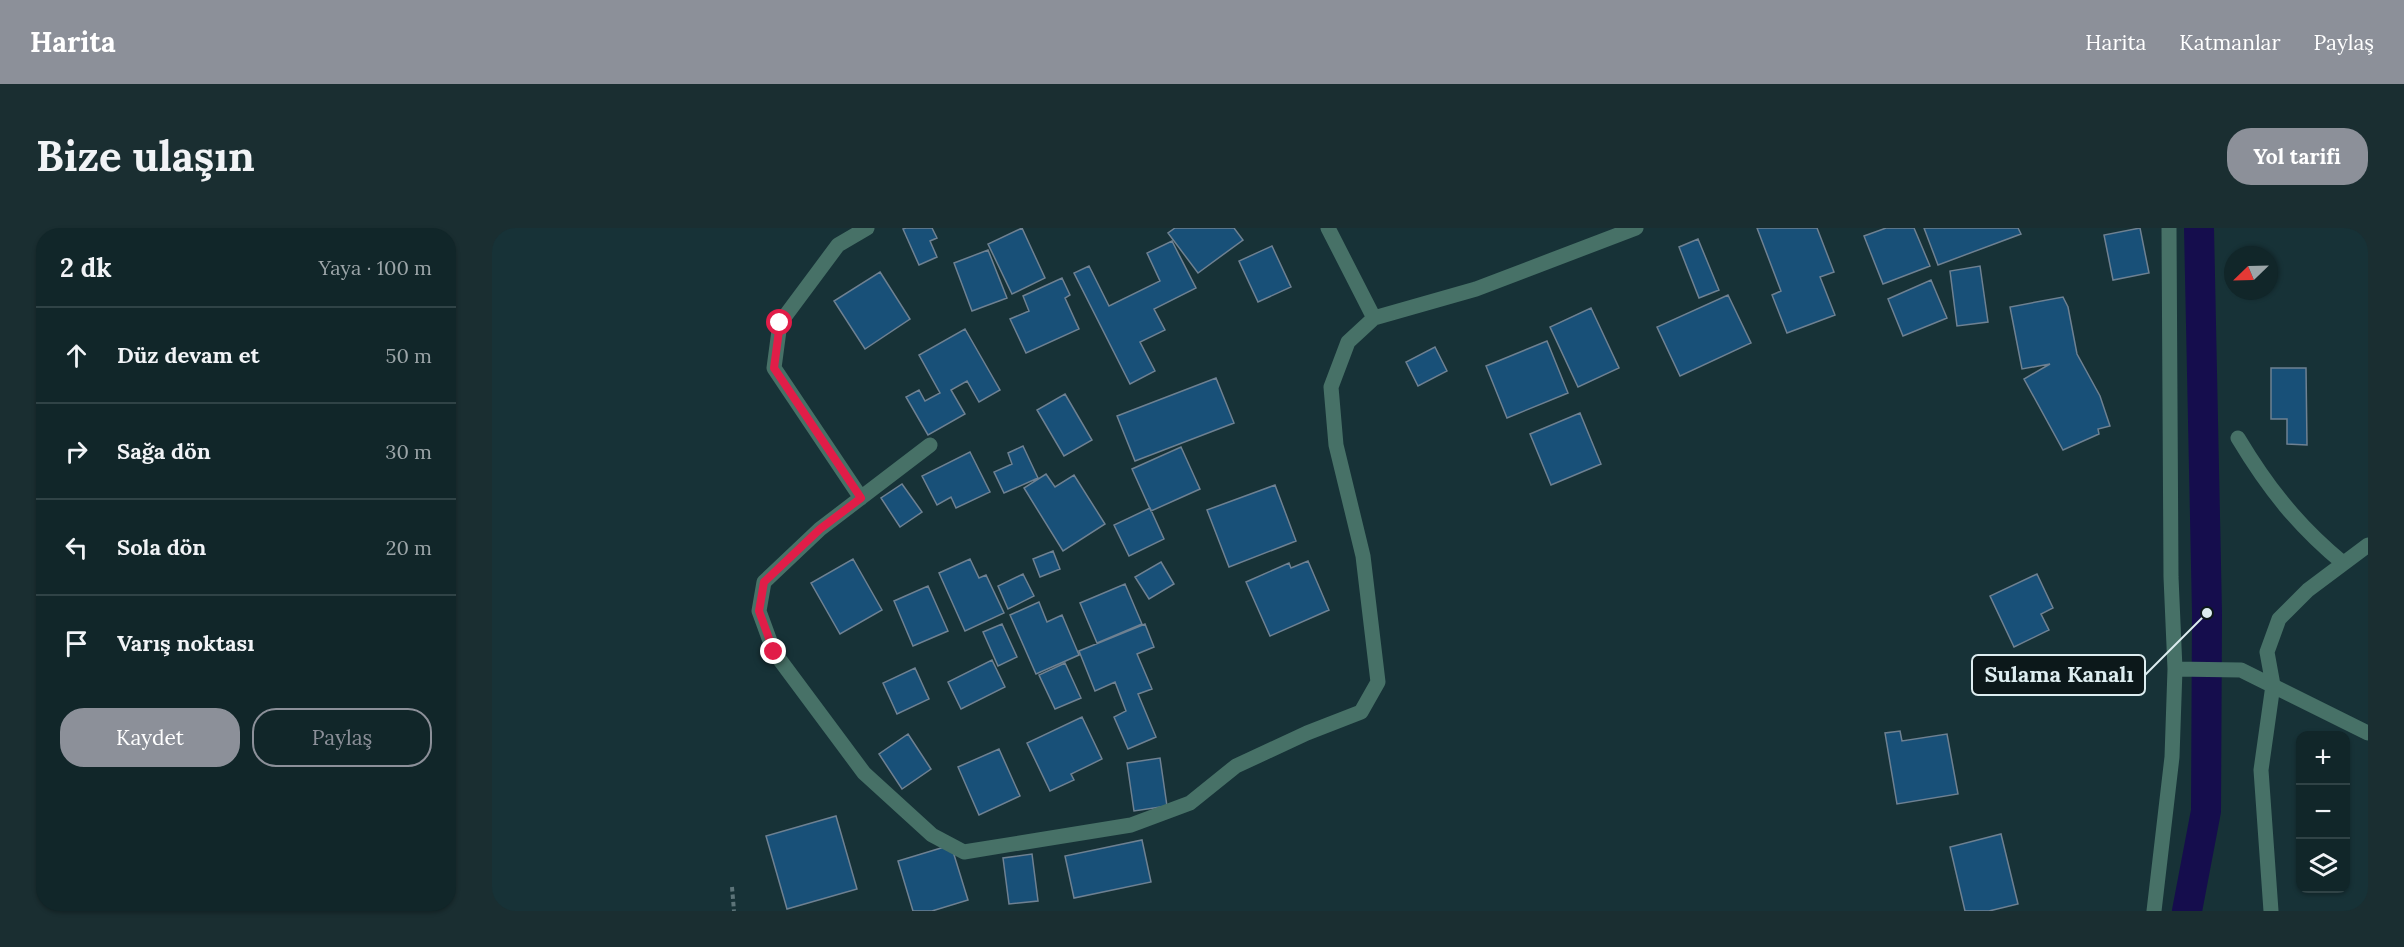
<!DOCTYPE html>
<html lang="tr">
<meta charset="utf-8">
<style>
body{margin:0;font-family:Lora,serif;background:#1a2e31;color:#f1f3f6}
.controls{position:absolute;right:18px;bottom:18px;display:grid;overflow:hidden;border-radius:12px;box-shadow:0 2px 4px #0004}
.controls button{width:54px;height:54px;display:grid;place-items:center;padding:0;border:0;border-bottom:2px solid #304346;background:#112629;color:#f1f3f6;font:30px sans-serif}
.compass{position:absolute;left:1732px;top:18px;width:54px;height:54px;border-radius:50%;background:#112629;box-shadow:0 2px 4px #0004;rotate:247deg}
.stop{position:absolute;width:18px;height:18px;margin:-14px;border:4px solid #e11d48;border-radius:50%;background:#fff}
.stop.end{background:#e11d48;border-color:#fff;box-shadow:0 2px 6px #0008}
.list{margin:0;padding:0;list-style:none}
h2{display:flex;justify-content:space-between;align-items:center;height:78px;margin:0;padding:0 24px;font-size:26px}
h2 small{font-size:20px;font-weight:400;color:#9ca5a8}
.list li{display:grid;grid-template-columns:39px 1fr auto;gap:18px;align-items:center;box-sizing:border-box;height:96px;padding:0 24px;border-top:2px solid #304346}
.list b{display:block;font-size:22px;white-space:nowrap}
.list em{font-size:20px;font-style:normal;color:#9ca5a8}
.actions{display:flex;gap:12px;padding:18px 24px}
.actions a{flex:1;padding:14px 0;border:2px solid #8c9099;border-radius:24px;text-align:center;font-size:21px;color:#8c9099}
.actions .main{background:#8c9099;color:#fff}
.icon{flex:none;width:33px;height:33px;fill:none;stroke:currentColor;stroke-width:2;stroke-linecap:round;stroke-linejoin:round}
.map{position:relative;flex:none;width:1876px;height:683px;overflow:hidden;border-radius:24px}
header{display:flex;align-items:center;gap:36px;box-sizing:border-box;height:84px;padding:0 30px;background:#8c9099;color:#fff}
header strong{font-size:28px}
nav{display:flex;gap:33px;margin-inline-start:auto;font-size:21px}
.intro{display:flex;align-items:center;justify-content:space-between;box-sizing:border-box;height:144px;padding:0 36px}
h1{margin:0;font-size:42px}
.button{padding:15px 27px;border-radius:24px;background:#8c9099;color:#fff;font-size:21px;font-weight:700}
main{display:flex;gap:36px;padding:0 36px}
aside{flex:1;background:#112629;border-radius:24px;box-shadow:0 2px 4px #0004}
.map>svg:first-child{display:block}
</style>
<header>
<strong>Harita</strong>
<nav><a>Harita</a><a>Katmanlar</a><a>Paylaş</a></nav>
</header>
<div class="intro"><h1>Bize ulaşın</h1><a class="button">Yol tarifi</a></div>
<main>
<aside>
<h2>2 dk<small>Yaya · 100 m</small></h2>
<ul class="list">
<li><svg class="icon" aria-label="ahead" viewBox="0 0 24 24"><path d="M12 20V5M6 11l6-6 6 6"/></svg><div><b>Düz devam et</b></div><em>50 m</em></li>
<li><svg class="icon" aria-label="right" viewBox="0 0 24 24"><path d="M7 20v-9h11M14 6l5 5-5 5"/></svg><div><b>Sağa dön</b></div><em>30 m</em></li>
<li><svg class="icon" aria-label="left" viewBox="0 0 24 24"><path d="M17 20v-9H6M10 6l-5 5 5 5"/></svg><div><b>Sola dön</b></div><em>20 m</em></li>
<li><svg class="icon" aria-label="arrive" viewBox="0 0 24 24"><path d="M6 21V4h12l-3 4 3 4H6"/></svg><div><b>Varış noktası</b></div></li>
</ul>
<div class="actions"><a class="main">Kaydet</a><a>Paylaş</a></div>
</aside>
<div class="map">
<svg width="1876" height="683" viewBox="0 0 1876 683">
<rect width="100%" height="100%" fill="#173237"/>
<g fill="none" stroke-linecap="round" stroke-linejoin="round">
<path stroke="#150d4d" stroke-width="30" d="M1695,683L1714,583L1715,385L1707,0"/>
</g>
<path fill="#185078" stroke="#6e8192" stroke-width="1.5" d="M414,0H440L445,10L438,13L445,29L427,37L411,1Z
M530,0L553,50L520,66L496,16Z
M683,0H742L751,12L706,45L676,5Z
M1265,0H1325L1342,44L1328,49L1343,87L1295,105L1280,67L1289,63Z
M1394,0H1422L1438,38L1391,56L1372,8Z
M1432,0H1526L1529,6L1446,37Z
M1648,0L1657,45L1621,52L1612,7Z
M1206,11L1227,62L1207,70L1187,19Z
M680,13L704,60L662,81L673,102L648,114L663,143L638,156L582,45L597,38L617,78L668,53L655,25Z
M780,18L799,59L766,74L747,33Z
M496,22L515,70L480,83L462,35Z
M1488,38L1496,94L1465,98L1458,43Z
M388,44L418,91L373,121L342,73Z
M570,50L578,67L573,70L587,101L534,125L518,91L537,83L531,68Z
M1439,52L1455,90L1411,108L1396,71Z
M1236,67L1259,115L1188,148L1165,99Z
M1571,69L1576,79L1585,126L1608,168L1618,198L1606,201L1607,206L1571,222L1532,151L1558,136L1530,141L1518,79Z
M1099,80L1127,140L1086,159L1058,99Z
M473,101L508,162L487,174L475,153L459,162L473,186L436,207L414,169L427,162L433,173L448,165L427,127Z
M1055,113L1076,165L1015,190L994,138Z
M943,119L955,143L926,158L914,134Z
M1779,140H1814L1815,217L1795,216V191H1779Z
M724,150L742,195L643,233L625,188Z
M573,166L600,212L572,228L545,182Z
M1088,185L1109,236L1059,257L1038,206Z
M531,218L546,250L512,265L502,244L520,236L516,225Z
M689,219L708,261L659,283L640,241Z
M478,224L498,264L464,280L459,269L445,277L430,248Z
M554,246L563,259L582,247L613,296L571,323L532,260Z
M410,256L430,284L408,299L389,270Z
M783,257L804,313L737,339L715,282Z
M658,280L672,311L637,328L622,297Z
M561,323L568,341L548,349L541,331Z
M361,331L390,382L348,406L319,355Z
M478,331L487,350L494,347L512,385L473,403L447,345Z
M816,333L837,382L778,408L754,354L797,335L799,340Z
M669,334L682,356L657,371L643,349Z
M531,346L542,368L516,381L506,358Z
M1545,346L1561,380L1549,386L1557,402L1522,419L1498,368Z
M633,356L650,396L605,415L588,375Z
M436,358L456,403L421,418L402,373Z
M547,374L555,394L570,387L587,427L544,446L518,387Z
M510,396L525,429L506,438L491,404Z
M653,396L662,419L645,426L660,461L646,466L664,509L636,521L622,489L634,483L623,454L603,463L587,423Z
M500,432L513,459L469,481L456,454Z
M573,435L589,470L563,481L547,447Z
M423,440L437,471L405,486L391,455Z
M590,489L610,531L579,546L582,552L558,563L535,515Z
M1408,503L1410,513L1455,506L1466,566L1405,576L1393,505Z
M416,506L439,541L410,561L387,526Z
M507,521L528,568L487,587L466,539Z
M668,530L675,578L642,583L635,535Z
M344,588L365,661L295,681L274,608Z
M1509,606L1526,676L1497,683H1473L1458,619Z
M650,612L659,654L582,670L573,628Z
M459,617L476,672L440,683H421L406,633Z
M540,626L546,673L517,676L511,630Z"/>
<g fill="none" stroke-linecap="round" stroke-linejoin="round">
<path stroke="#5d7479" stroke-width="4" stroke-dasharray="4.5 3" stroke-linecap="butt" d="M240,659L242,683"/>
<path stroke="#477167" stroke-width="15" d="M836,0L882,90
M1746,210C1776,260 1806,298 1851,335
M438,217L328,301L272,354L267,383L282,424L372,545L440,607L472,624L639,597L698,575L744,538L815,505L869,484L886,454L871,328L844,217L839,159L856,114L882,90L984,61L1144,0
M369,270L282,140L288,95L346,17L375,0
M1683,441L1749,442L1876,505
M1662,683L1680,529L1683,441L1679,349L1677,0
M1779,683L1769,542L1781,457L1775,424L1787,391L1816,362L1876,317"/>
</g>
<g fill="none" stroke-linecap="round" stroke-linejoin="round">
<path stroke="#e11d48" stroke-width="8" d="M282,424L267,383L272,354L328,301L369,270L282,140L288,95"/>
</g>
<path fill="none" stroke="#ddedf0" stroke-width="2" d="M1715 385L1653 447"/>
<circle fill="#ddedf0" stroke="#0c181a" stroke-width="2" cx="1715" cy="385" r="6"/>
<rect fill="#0c181a" stroke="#ddedf0" stroke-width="2" x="1480" y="427" width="173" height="40" rx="6"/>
<g font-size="22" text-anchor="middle" font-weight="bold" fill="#ddedf0">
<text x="1567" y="454">Sulama Kanalı</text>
</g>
</svg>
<div class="controls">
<button>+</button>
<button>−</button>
<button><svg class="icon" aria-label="layers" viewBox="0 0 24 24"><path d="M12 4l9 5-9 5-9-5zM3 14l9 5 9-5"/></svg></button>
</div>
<svg class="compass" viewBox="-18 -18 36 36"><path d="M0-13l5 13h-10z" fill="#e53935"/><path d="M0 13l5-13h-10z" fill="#9ca5a8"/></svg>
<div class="stop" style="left:288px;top:95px"></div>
<div class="stop end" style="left:282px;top:424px"></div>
</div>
</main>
